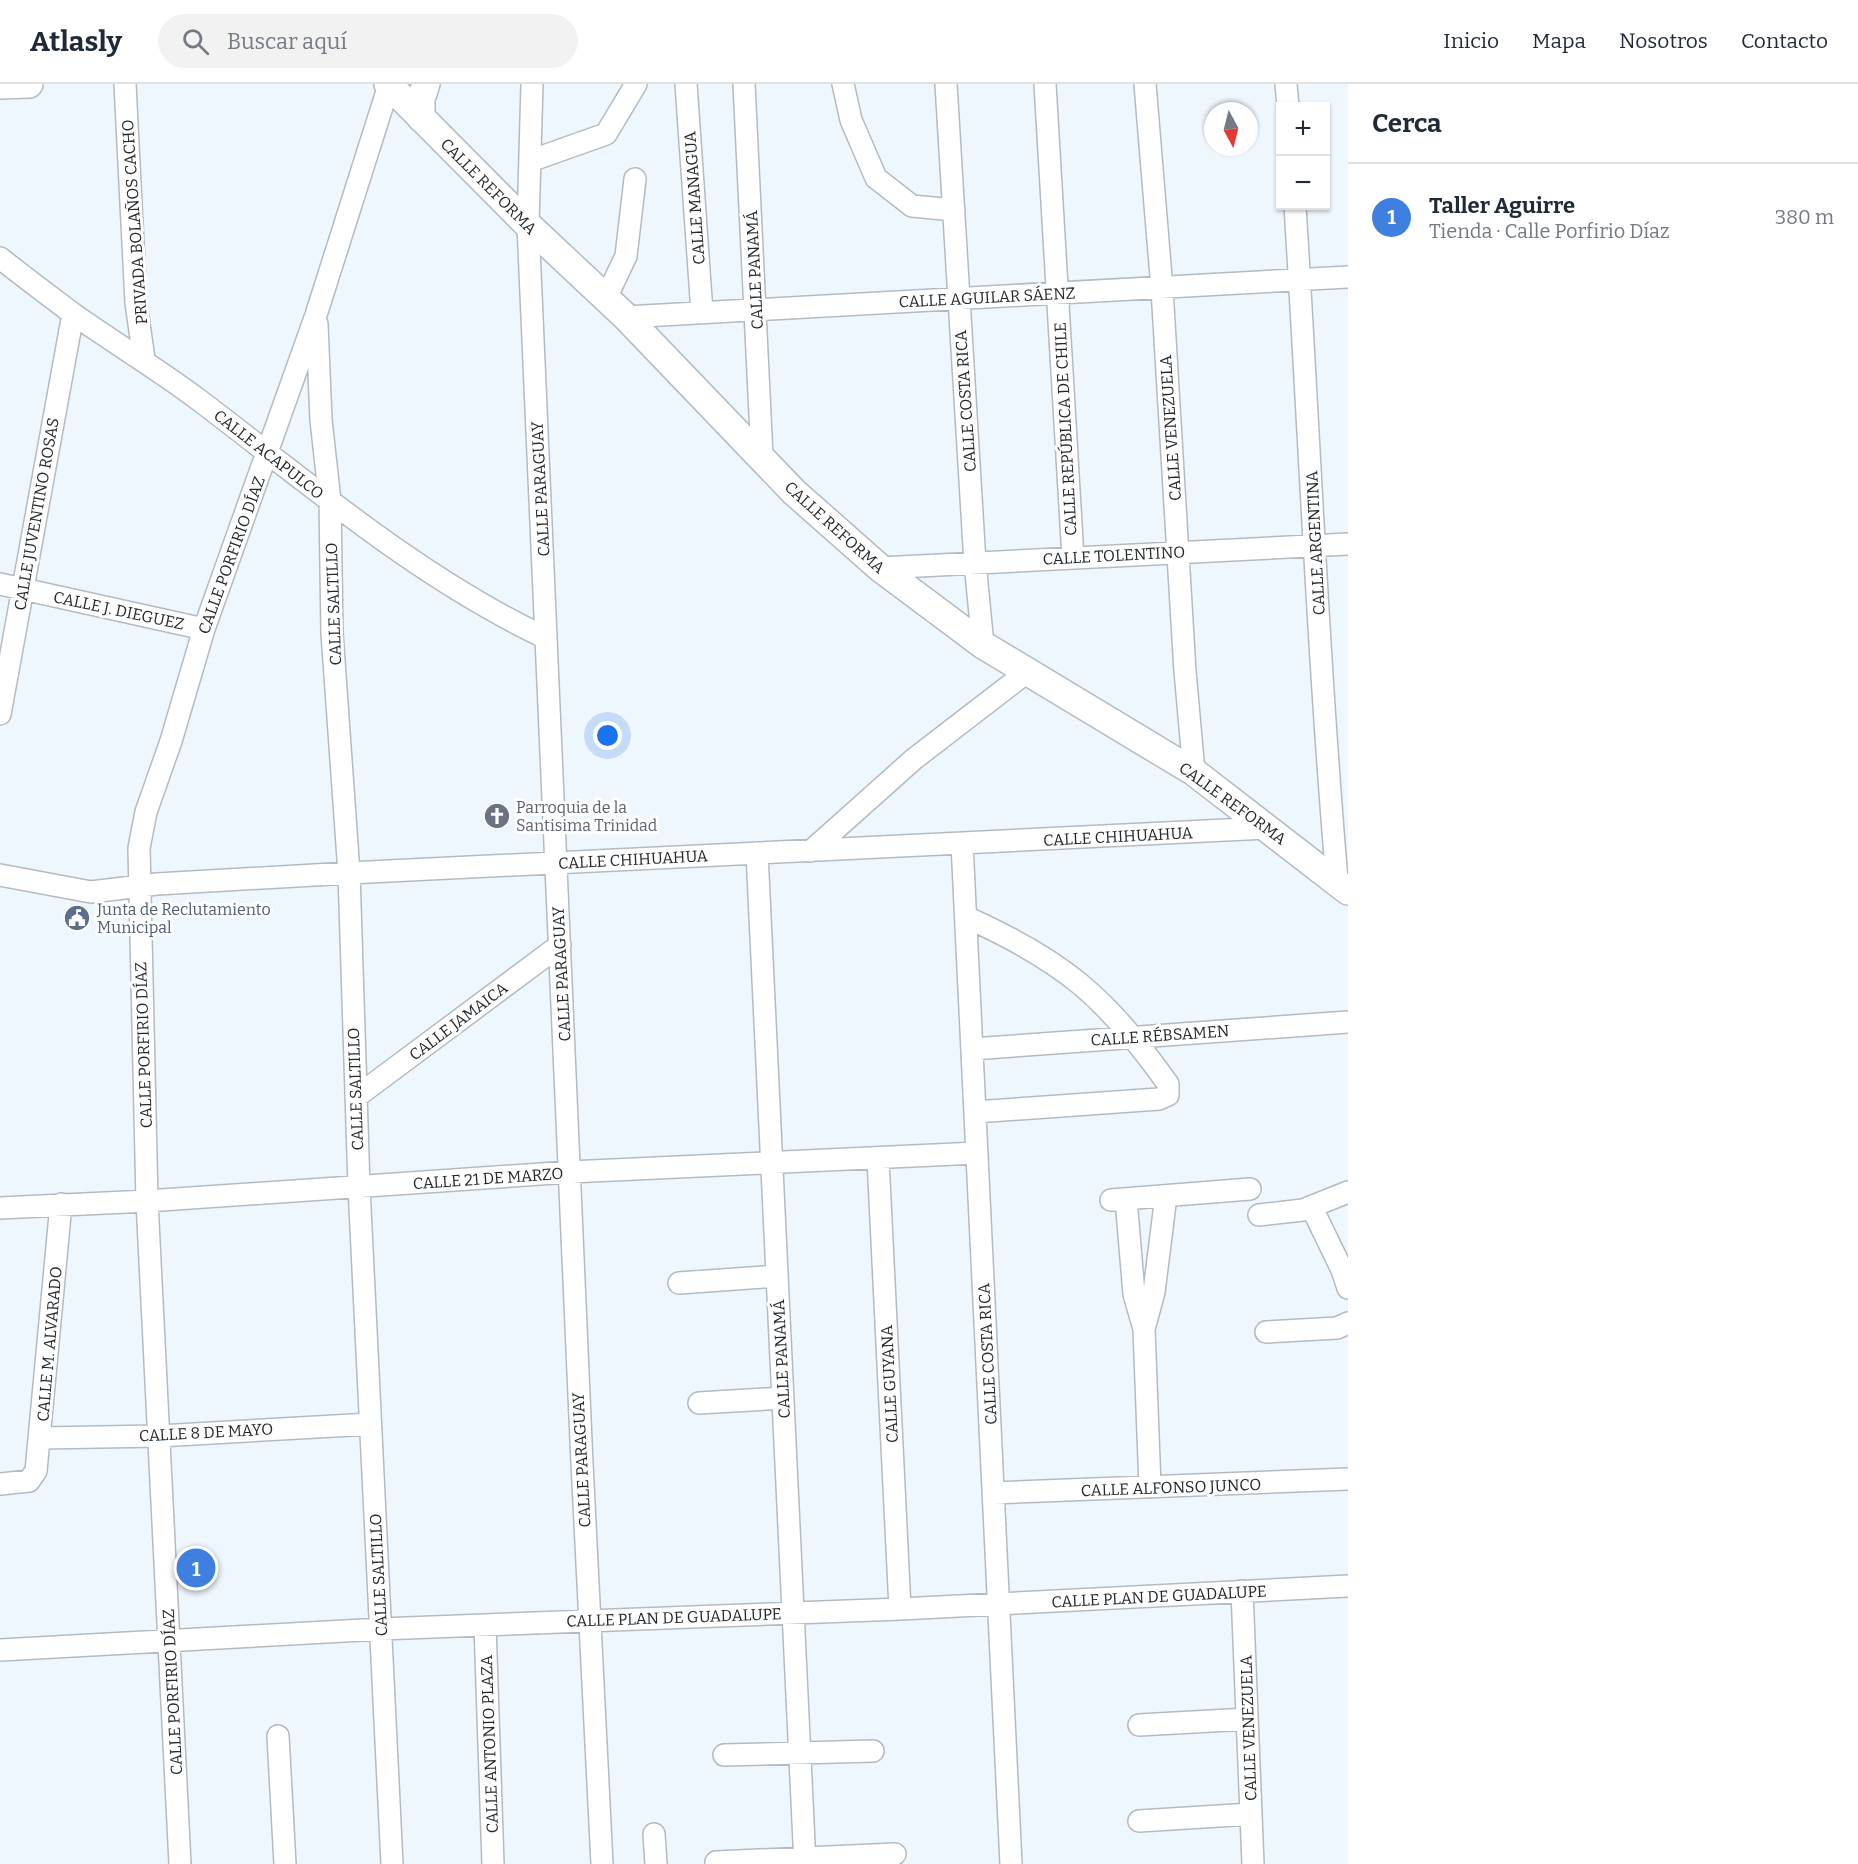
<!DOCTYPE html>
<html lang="es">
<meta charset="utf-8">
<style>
body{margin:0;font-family:Bitter,serif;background:#f2f2f3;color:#1f2937}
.controls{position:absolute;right:18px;top:18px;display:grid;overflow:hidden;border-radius:0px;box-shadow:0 2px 4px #0004}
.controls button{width:54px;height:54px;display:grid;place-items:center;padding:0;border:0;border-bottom:2px solid #e0e1e3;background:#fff;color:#1f2937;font:30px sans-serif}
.compass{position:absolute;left:1204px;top:18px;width:54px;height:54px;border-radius:50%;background:#fff;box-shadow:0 2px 4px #0004;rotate:173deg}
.you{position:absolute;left:608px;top:652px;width:21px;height:21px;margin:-15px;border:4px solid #fff;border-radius:50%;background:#1a73e8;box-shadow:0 0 0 9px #1a73e833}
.badge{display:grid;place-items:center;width:39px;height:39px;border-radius:50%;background:#4941b8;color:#fff;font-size:20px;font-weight:700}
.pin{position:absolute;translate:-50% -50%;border:3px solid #fff;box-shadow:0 2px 6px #0006}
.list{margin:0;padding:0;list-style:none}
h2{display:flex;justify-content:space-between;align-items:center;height:78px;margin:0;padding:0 24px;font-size:26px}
h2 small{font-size:20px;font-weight:400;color:#747a83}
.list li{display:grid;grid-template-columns:39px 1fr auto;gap:18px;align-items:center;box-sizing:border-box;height:108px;padding:0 24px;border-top:2px solid #e0e1e3}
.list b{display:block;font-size:22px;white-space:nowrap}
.list p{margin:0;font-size:20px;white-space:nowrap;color:#747a83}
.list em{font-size:20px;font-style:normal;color:#747a83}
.icon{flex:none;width:33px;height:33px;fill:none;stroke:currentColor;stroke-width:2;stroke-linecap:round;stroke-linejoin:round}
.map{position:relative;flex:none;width:1348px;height:1780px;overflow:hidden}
header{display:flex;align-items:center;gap:36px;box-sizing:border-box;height:84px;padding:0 30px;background:#fff;border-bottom:2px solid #e0e1e3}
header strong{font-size:28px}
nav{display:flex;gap:33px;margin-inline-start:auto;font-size:21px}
.search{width:420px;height:54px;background:#f2f2f3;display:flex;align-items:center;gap:15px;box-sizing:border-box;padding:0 21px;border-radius:33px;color:#747a83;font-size:22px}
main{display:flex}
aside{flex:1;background:#fff}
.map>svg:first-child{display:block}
</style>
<header>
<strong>Atlasly</strong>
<div class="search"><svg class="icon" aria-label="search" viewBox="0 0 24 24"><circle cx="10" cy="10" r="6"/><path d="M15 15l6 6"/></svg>Buscar aquí</div>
<nav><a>Inicio</a><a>Mapa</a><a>Nosotros</a><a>Contacto</a></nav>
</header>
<main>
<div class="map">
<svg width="1348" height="1780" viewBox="0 0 1348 1780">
<rect width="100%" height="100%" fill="#eff7fe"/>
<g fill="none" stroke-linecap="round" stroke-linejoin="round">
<g stroke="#b3bbc1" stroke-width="24">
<path id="minor" d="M125,0L136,219L144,275
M532,0L528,141C552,688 573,1234 602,1780
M686,0L702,229
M744,0L762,372
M843,0L851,36L876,94L912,122L954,126
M946,0L975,479L983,561
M1045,0L1073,474
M1145,0L1162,205L1185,587L1194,688
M1286,0L1288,22
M530,77L606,50L636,0
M1295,122C1309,346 1318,572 1337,796
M0,174C24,193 48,211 72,229C114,259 158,285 199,316C311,401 419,494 546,554
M606,214L626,172L635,95
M626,233L1348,193
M317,240L321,336L330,417L332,549L349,789L359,1103L392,1780
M880,484L1348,460
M0,500L204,545
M0,630L73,230
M962,759L1011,1780
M811,767L914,675L1027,588
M757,769L805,1780
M0,791L91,808L157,800L349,789L1267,744
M966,833C1064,877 1106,913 1168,1000V1011L1159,1015L975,1028
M972,965L1348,938
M356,1013L560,861
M878,1075L900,1525
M1126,1115L1134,1210L1144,1245L1150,1403
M1111,1116L1250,1105
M0,1124L147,1117L570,1088L977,1069
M1312,1124L1342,1186L1348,1204
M1259,1131L1303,1126L1348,1108
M679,1199L777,1192
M1144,1245L1154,1208L1166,1112
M1266,1248L1337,1244L1348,1239
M699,1319L783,1314
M41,1354L159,1352L370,1340
M0,1400L29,1397L36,1387L61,1120
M993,1409L1348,1395
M1242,1507L1253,1780
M485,1541L493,1780
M0,1566L381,1545L900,1525L1348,1502
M1139,1641L1247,1635
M278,1652L285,1780
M724,1671L873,1667
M1139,1737L1251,1730
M654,1750L656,1780
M716,1778L895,1770
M180,1780L147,1117L139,764L146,728L171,657L204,545L316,231L389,1"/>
</g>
<g stroke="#b3bbc1" stroke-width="30">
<path id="major" d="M388,0L528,141L626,233L794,408L880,484L983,561L1194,688L1348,807
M0,1L29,0
M421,34V15L426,0"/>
</g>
<use href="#minor" stroke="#fff" stroke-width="21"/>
<use href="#major" stroke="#fff" stroke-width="27"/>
</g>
<defs>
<g id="church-disc" transform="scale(1.35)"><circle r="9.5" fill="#6b7280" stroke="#fff"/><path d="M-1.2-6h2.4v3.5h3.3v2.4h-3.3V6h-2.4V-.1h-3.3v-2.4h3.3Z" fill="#fff"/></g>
<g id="civic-disc" transform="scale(1.35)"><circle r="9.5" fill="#5c6f8a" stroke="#fff"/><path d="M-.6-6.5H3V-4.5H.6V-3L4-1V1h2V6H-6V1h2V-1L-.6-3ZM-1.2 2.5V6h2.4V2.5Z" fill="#fff"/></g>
</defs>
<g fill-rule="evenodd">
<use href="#church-disc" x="497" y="732"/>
<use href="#civic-disc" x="77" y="834"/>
</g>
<g text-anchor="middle" stroke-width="6" stroke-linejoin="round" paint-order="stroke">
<g font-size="16" fill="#242729" stroke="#fff">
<text transform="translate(489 102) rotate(45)" y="6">CALLE REFORMA</text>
<text transform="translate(694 114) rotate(-94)" y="6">CALLE MANAGUA</text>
<text transform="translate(134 138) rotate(-94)" y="6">PRIVADA BOLAÑOS CACHO</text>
<text transform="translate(754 186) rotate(-93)" y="6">CALLE PANAMÁ</text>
<text transform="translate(987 213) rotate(-3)" y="6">CALLE AGUILAR SÁENZ</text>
<text transform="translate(965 317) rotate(-94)" y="6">CALLE COSTA RICA</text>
<text transform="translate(1170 344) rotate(-94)" y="6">CALLE VENEZUELA</text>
<text transform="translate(1065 345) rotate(-93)" y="6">CALLE REPÚBLICA DE CHILE</text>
<text transform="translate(269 370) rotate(38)" y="6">CALLE ACAPULCO</text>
<text transform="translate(540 405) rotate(-93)" y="6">CALLE PARAGUAY</text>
<text transform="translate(36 430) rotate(-80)" y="6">CALLE JUVENTINO ROSAS</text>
<text transform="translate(835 443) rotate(42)" y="6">CALLE REFORMA</text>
<text transform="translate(1315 459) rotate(-93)" y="6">CALLE ARGENTINA</text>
<text transform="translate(231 471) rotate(-70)" y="6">CALLE PORFIRIO DÍAZ</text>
<text transform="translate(1114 471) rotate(-3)" y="6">CALLE TOLENTINO</text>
<text transform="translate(333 520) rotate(-92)" y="6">CALLE SALTILLO</text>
<text transform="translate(119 526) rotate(12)" y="6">CALLE J. DIEGUEZ</text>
<text transform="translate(1233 719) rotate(36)" y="6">CALLE REFORMA</text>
<text transform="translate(1118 752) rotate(-3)" y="6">CALLE CHIHUAHUA</text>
<text transform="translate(633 775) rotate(-3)" y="6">CALLE CHIHUAHUA</text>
<text transform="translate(561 890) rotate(-93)" y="6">CALLE PARAGUAY</text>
<text transform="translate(458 937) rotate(-37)" y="6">CALLE JAMAICA</text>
<text transform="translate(1160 951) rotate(-4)" y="6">CALLE RÉBSAMEN</text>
<text transform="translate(143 961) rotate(-92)" y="6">CALLE PORFIRIO DÍAZ</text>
<text transform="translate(355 1005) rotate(-92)" y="6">CALLE SALTILLO</text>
<text transform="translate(488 1094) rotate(-4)" y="6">CALLE 21 DE MARZO</text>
<text transform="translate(49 1260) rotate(-85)" y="6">CALLE M. ALVARADO</text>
<text transform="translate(987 1270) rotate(-93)" y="6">CALLE COSTA RICA</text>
<text transform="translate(781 1275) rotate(-93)" y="6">CALLE PANAMÁ</text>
<text transform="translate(889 1300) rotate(-93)" y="6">CALLE GUYANA</text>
<text transform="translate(206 1348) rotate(-3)" y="6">CALLE 8 DE MAYO</text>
<text transform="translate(581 1376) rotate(-93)" y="6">CALLE PARAGUAY</text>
<text transform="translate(1171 1403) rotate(-2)" y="6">CALLE ALFONSO JUNCO</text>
<text transform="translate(378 1491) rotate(-93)" y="6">CALLE SALTILLO</text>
<text transform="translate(1159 1512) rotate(-3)" y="6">CALLE PLAN DE GUADALUPE</text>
<text transform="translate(674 1533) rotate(-2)" y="6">CALLE PLAN DE GUADALUPE</text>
<text transform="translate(172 1608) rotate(-93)" y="6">CALLE PORFIRIO DÍAZ</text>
<text transform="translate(1248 1644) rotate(-92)" y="6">CALLE VENEZUELA</text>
<text transform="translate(489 1660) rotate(-92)" y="6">CALLE ANTONIO PLAZA</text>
</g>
<g font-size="16" fill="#5b616d" stroke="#fff" text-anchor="start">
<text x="516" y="729">Parroquia de la<tspan x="516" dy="18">Santisima Trinidad</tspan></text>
</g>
<g font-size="16" fill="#4e5e75" stroke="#fff" text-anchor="start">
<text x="97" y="831">Junta de Reclutamiento<tspan x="97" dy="18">Municipal</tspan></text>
</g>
</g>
</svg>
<div class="controls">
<button>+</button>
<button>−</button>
</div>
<svg class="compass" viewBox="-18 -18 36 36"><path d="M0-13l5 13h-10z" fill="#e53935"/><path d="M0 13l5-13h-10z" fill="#747a83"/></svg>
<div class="you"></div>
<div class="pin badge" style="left:196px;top:1484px;background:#3f7fe0">1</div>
</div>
<aside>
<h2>Cerca<small></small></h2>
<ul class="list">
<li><span class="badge" style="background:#3f7fe0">1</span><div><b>Taller Aguirre</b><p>Tienda · Calle Porfirio Díaz</p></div><em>380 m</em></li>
</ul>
</aside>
</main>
